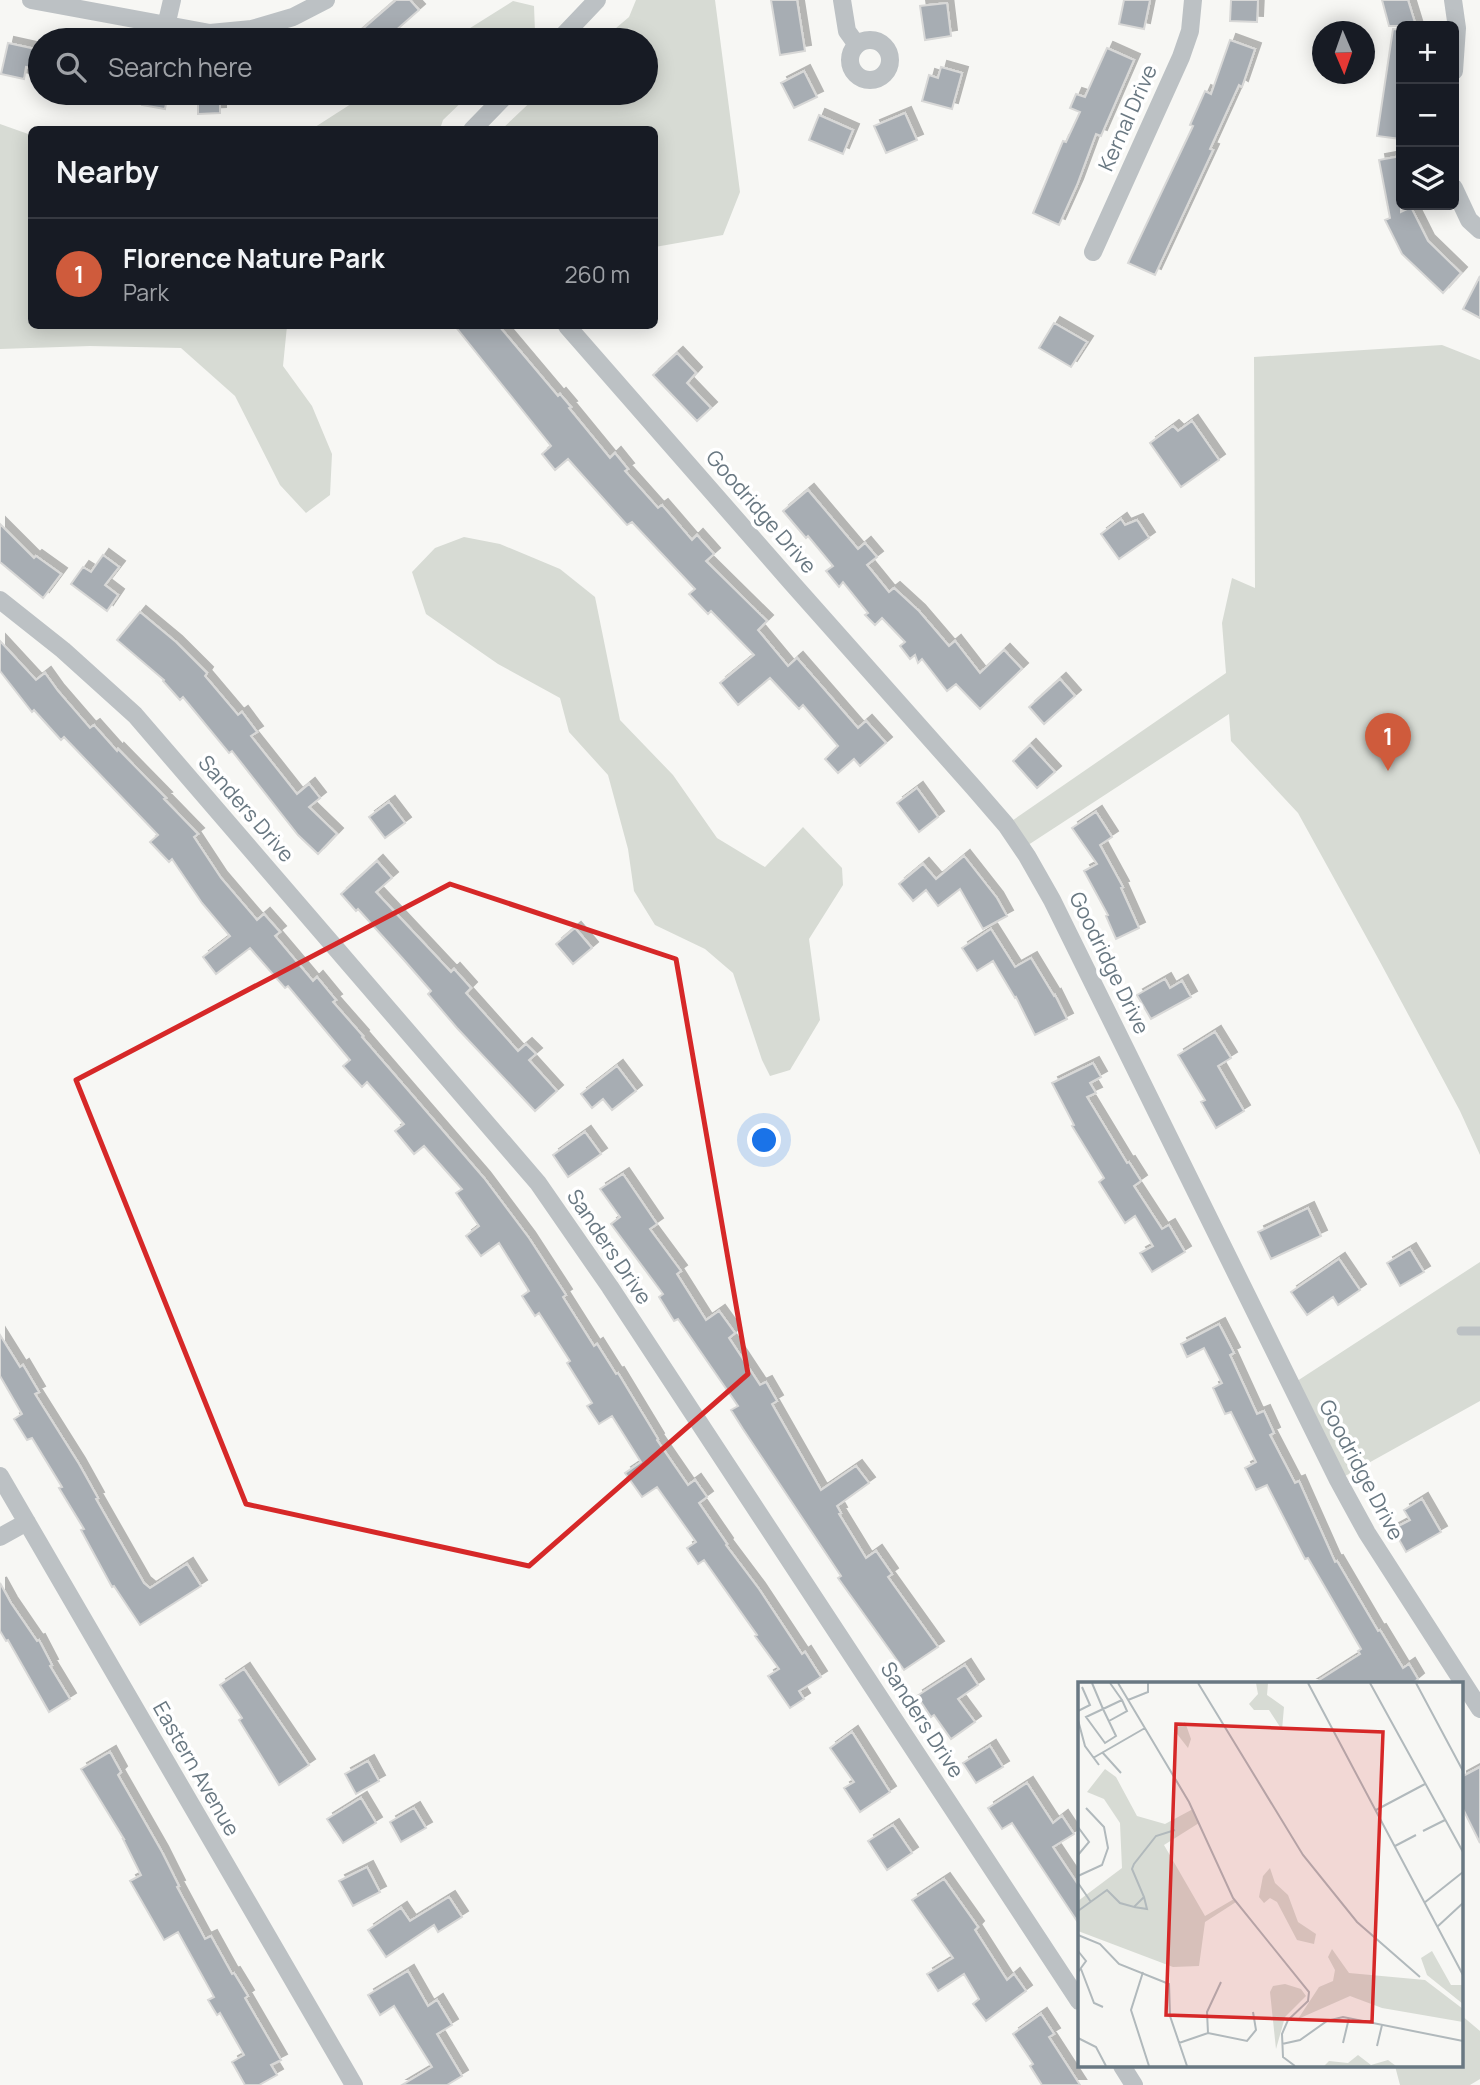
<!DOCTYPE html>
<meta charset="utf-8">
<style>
body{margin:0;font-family:Manrope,sans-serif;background:#20242c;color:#f1f3f6}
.controls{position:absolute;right:21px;top:21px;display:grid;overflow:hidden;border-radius:10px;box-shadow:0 4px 18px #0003}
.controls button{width:63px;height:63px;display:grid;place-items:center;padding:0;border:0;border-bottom:2px solid #363941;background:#171b24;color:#f1f3f6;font:35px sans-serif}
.compass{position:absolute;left:1312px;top:21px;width:63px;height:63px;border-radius:50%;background:#171b24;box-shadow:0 4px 18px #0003;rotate:178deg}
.you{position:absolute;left:765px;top:1141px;width:24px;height:24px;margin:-18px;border:5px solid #fff;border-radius:50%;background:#1a73e8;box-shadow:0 0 0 10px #1a73e833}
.badge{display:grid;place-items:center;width:46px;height:46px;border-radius:50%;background:#cf5b3c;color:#fff;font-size:23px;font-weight:700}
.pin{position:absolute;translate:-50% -58px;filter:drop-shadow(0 2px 4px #0008)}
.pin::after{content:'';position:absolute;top:37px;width:24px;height:21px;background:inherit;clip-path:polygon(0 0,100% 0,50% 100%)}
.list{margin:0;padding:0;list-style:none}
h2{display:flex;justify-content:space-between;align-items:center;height:91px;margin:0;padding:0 28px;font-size:30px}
h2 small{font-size:23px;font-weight:400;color:#9ea1a6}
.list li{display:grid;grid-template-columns:46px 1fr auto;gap:21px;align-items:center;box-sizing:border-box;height:112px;padding:0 28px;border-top:2px solid #363941}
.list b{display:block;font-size:26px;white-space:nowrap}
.list p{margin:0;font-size:23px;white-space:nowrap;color:#9ea1a6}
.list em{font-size:23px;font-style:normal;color:#9ea1a6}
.icon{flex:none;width:38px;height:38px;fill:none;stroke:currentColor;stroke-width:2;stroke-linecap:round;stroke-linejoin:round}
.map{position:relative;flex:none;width:1480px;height:2085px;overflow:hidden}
.search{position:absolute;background:#171b24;box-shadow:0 4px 18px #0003;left:28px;top:28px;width:630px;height:77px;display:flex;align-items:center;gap:18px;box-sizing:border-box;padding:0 24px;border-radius:38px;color:#9ea1a6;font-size:26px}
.panel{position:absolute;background:#171b24;box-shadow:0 4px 18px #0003;left:28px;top:126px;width:630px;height:203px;border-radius:10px}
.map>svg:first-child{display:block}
</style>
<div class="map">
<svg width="1480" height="2085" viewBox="0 0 1480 2085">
<defs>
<filter id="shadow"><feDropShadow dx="6" dy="-6" stdDeviation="0" flood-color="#0004"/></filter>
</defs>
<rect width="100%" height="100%" fill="#f7f7f4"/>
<path fill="#d7dbd4" d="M636,0H715L740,192L723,235L655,247L654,130L502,129L540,93H646V40H602L629,17Z
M513,1L534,6L535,32L526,40H451Z
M368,93H471L443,120L440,129H312Z
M0,124L31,135L32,326H287L283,366L312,406L332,454L330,495L306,513L280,485L235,396L181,348L90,346L0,349Z
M1442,345L1480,360V1155L1460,1111L1379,960L1298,813L1231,741L1229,714L1022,849L1006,825L1226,673L1222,623L1232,578L1255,588L1254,357Z
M464,537L500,544L560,569L595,597L620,720L673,775L717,838L765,867L803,827L842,868L843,885L809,939L820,1020L790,1070L770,1076L762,1060L733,973L705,949L655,925L634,891L628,849L608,775L569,732L560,698L498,664L426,614L412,572L435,548Z
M1480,1262V1401L1338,1480L1291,1385Z
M1461,2015L1480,2031V2079L1470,2085H1400L1395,2066H1461Z"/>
<path fill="#a7adb3" stroke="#d8d8d7" stroke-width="2" filter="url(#shadow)" d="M396,0H410L419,10L385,40H350Z
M771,0H797L805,51L780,55Z
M1124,0H1150L1144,29L1119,24Z
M1231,0H1258L1257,22L1230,21Z
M1382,0H1408L1416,26H1389Z
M947,3L951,36L925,40L920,6Z
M1393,29L1401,30V139L1377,136Z
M1230,40L1255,49L1242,87L1239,85L1210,149L1213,150L1155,275L1128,263L1193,126L1190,125L1205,91L1211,94Z
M8,43L40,50L37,69L26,67L24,79L1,74Z
M1107,48L1134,60L1101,136L1096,134L1077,185L1059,225L1033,213L1063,141L1066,142L1080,112L1070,108L1076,94L1085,97Z
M941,67L962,73L952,109L922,101L929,75L938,78Z
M804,71L817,97L794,108L781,83Z
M144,93H168L165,109L142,105Z
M198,93H220V113L198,114Z
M905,113L917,140L886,153L874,126Z
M819,115L853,130L843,154L809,140Z
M1401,156V212L1411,207L1428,241L1461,273L1443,293L1402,254L1385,220L1390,218L1379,160Z
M1480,276V318L1463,309Z
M1054,323L1087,342L1071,367L1039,348Z
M455,326H499L558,396L560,394L571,407L569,408L610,458L615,453L628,469L625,471L658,508L662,505L692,540L697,535L714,554L706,561L767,621L758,630L788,666L797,658L858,728L866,721L886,743L860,766L854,759L838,773L825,759L838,746L803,705L799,709L770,678L738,705L720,683L754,655L711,611L708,614L689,594L695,589L632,522L627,525L568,459L555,470L542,454L551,446Z
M677,353L696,373L687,383L711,408L697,421L653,375Z
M1192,421L1219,460L1181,487L1150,443L1173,426L1178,431Z
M808,490L858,549L865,543L877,557L867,565L889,592L894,588L919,611L949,646L955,641L980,673L1004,650L1022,669L980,709L956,684L947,691L922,659L918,663L915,655L910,659L900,646L905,642L882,618L875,625L865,615L868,613L843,582L839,587L826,571L833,566L808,536L806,538L783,511Z
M1121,519L1125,525L1137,520L1149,538L1119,559L1101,534Z
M0,524L34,558L36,556L61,574L43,598L0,562Z
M103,555L119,567L105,585L118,595L107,611L71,584L83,567L91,572Z
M140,612L176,642L207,673L205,676L238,715L242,712L257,732L251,736L297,794L309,784L320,798L309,807L337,834L318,854L298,835L232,751L229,753L183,697L180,700L163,681L164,680L117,640Z
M0,641L36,680L45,673L58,691L90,728L94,725L117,751L118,749L166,798L164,799L198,834L194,837L221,878L257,920L264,914L280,932L275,936L313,981L317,977L336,1000L333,1002L363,1036L362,1037L484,1178L529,1238L566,1295L563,1297L594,1346L597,1344L616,1374L618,1373L658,1439L657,1440L688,1485L695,1480L707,1497L699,1503L727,1544L726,1545L759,1589L802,1654L805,1652L821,1677L799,1691L804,1699L790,1708L768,1676L779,1669L755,1636L757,1635L704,1560L698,1564L687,1548L696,1542L657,1487L642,1497L625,1473L641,1462L612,1416L599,1424L587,1406L592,1403L567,1363L570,1361L539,1313L535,1316L522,1296L529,1291L499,1243L481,1256L466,1236L479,1226L456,1193L462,1189L424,1146L414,1154L395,1131L404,1124L367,1082L362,1087L343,1066L350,1060L288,986L285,988L250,948L216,974L203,957L230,936L202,903L172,859L169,862L150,842L158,835L64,737L61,740L34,710L32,712L0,671Z
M1060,679L1075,696L1044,724L1029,707Z
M1030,745L1055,772L1037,788L1013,761Z
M917,788L938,817L919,832L897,803Z
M389,802L405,823L385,838L369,817Z
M1096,812L1112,837L1100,845L1123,887L1121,888L1139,928L1116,939L1106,916L1108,915L1084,871L1097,864L1072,828Z
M964,856L997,898L1007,916L983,929L960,889L938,906L926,890L913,901L899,884L923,864L936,879Z
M377,861L392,878L376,892L451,972L454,969L471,988L466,993L518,1051L526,1044L536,1054L529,1060L557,1091L535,1111L457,1028L428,994L431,991L404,960L358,909L356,911L341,894Z
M575,928L592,948L573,964L556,944Z
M991,929L1015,967L1031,958L1054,996L1055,995L1067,1019L1035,1035L1016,997L1015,998L993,961L977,971L962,948Z
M1165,979L1170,988L1182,981L1191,997L1151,1019L1137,995Z
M1215,1032L1231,1058L1218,1066L1244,1111L1216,1128L1201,1102L1205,1100L1178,1055Z
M1093,1063L1101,1077L1090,1083L1096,1093L1087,1097L1127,1163L1129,1162L1141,1181L1134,1186L1162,1229L1169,1225L1185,1252L1152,1272L1140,1253L1153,1246L1135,1216L1125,1223L1099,1182L1104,1178L1072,1126L1074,1125L1052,1083Z
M617,1066L636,1091L612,1110L603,1099L592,1108L581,1094Z
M585,1132L601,1154L568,1177L553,1155Z
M623,1174L657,1224L650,1229L681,1271L677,1274L706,1320L719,1311L735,1333L729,1338L760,1385L766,1382L777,1401L772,1404L821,1490L856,1466L869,1483L837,1506L841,1513L839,1514L866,1558L876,1551L892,1574L888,1577L938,1647L904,1670L838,1578L841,1576L743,1429L731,1410L738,1406L678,1319L674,1321L659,1297L663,1294L611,1224L620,1217L600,1189Z
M1308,1208L1321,1236L1271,1259L1258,1232Z
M1410,1249L1424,1272L1400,1286L1387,1263Z
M1339,1259L1360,1290L1338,1305L1333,1297L1307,1315L1291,1292Z
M1219,1324L1234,1353L1230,1355L1257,1414L1264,1411L1274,1433L1270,1435L1295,1483L1299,1481L1335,1562L1337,1561L1378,1631L1380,1630L1403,1668L1409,1664L1418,1679L1412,1684H1313L1360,1654L1358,1651L1361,1649L1308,1558L1305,1559L1267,1485L1256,1490L1245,1468L1256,1462L1231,1412L1225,1414L1213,1388L1222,1383L1204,1348L1187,1357L1181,1344Z
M0,1335L20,1367L23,1365L39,1392L35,1394L79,1464L98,1498L96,1499L144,1583L150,1588L187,1564L201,1586L140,1625L114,1586L112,1587L81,1530L84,1529L59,1488L62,1487L32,1438L27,1440L14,1419L22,1414L0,1376Z
M1422,1499L1441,1532L1406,1552L1393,1529L1410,1520L1404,1510Z
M0,1583L11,1603L37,1641L39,1640L52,1665L50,1666L70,1699L49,1712L8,1640L6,1641L0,1631Z
M965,1665L978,1685L958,1699L975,1722L951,1739L934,1715L931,1717L917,1696Z
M244,1669L309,1765L279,1785L239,1720L242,1718L220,1685Z
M852,1732L890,1792L860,1812L844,1788L854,1782L830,1748Z
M990,1746L1003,1767L976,1783L963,1763Z
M110,1752L121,1772L118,1775L162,1852L179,1886L177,1887L205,1939L211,1936L232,1974L234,1973L248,1996L245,1998L281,2060L271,2065L277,2075L259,2085H245L232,2062L244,2055L220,2013L217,2015L208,2000L214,1997L178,1932L164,1940L130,1881L141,1875L123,1839H124L81,1769Z
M368,1761L379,1781L356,1794L345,1774Z
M1480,1767V1843L1461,1805V1777Z
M1027,1783L1053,1823L1062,1816L1074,1834L1053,1847L1079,1886V1924L1012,1823L1002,1829L988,1808Z
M361,1798L376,1823L343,1843L327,1819Z
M414,1808L426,1828L401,1842L390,1822Z
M893,1825L912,1853L887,1870L868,1841Z
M367,1867L380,1892L353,1906L339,1881Z
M944,1879L978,1927L975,1930L1007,1980L1014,1974L1026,1991L986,2021L973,2004L979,1999L964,1974L938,1991L927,1974L953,1958L912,1900Z
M449,1897L462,1917L438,1932L434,1925L386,1957L368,1930L401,1908L410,1921Z
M408,1971L428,2006L437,2000L452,2025L437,2034L462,2076L447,2085H402L432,2067L394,2006L380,2015L368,1995Z
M1041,2014L1054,2034L1049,2037L1080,2085H1042L1030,2066L1033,2064L1013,2034Z"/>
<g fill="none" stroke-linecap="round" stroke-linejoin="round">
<path stroke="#bcc1c4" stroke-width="9" d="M1461,1331H1480"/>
<path stroke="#bcc1c4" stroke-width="18" d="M31,0L210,33L252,29L293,17L326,0
M842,0L847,31L857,45
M1453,0L1457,28L1454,71
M166,26L172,0
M850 60a20 20 0 1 1 40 0a20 20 0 1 1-40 0Z
M559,40L597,0
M472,130L508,93
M1454,188L1469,220L1480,230
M1093,252L1181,57L1190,31L1193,0
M567,326L791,582L974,788L1006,825L1027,856L1052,900L1338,1480L1367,1533L1480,1709
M0,600L63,650L135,715L538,1183L610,1287L1079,2001
M0,1476L354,2085
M0,1537L27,1522
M1122,2066L1134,2085"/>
</g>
<path fill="none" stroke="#d62828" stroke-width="5" stroke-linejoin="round" d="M450,884L676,959L748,1374L529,1566L246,1504L76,1080Z"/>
<g text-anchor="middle" stroke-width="7" stroke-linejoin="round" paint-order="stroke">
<g font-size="21" fill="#697882" stroke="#fff">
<text transform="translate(1128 118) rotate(-66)" y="7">Kernal Drive</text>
<text transform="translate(761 512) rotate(49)" y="7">Goodridge Drive</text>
<text transform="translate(246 809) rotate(49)" y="7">Sanders Drive</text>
<text transform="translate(1109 963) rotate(64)" y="7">Goodridge Drive</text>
<text transform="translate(609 1247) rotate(56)" y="7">Sanders Drive</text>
<text transform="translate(1361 1470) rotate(62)" y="7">Goodridge Drive</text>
<text transform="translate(922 1720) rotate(57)" y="7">Sanders Drive</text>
<text transform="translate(196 1769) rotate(60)" y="7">Eastern Avenue</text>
</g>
</g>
<g transform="translate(1078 1682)">
<rect width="385" height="385" fill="#f7f7f4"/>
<path d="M178,1H190L189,13L206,25L204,48L191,28H176L171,22L180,12ZM107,40L113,57L110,66L96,48ZM27,87L38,95L59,134L87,142L115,127L121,141L86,163L127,234L156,217L158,220L127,240L121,284L95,285L0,249V219L44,186L42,141L26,117L9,110ZM192,186L197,201L210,213L220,240L238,252L236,262L219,258L199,220L192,216L186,221L181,215L185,194ZM254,267L271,291L347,298L385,327V340L304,326L272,314L220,337L241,305L255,299L257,288L250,275ZM354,269L373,303H385V322L349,293L343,276ZM207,302L223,307L228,314L207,335L198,367L192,310L195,304ZM280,373L293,383L310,378L318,384H246L251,379L270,381Z" fill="#d7dbd4"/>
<path fill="none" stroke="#b1b9bc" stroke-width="2" d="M14,1L25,27L38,54L27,61L8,35L25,27L44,18L32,1M40,1L111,120L155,216L231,310L230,319L210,338L204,352L205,375L217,384M120,1L225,173L279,240L342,295M230,1L385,293M292,1L385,170M338,1L385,89M50,18L70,10V1M0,29L12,23L4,5M0,38L7,64L21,83M31,39L49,29L44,18M24,70L43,91M15,76L67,46M298,128L347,102M0,145L11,160L0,173M345,149L367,138M317,164L338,153M0,194L24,183L30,166L26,145L8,126M0,201L13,220M346,221L385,190M56,225L69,227L66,215M0,229L29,208L42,221L56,225L66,215L54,187L56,182L78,154L97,148M359,245L385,221M0,253L22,262L41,282L91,302L92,334L109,384M0,269L8,279L0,290M3,287L16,321L25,325M65,290L53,328L71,384M130,351L129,330L143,300M0,356L18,365L28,384M101,361L130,351L169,359L178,348L175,330M265,361L271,336M204,362L222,358L249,339L265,335L385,359M299,364L304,343"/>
<path fill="#d62828" fill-opacity="0.15" stroke="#d62828" stroke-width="3.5" d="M98,42L305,50L294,340L88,333Z"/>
<rect width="385" height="385" fill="none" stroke="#697882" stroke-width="3.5"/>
</g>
</svg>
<div class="controls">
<button>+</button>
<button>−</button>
<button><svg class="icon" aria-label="layers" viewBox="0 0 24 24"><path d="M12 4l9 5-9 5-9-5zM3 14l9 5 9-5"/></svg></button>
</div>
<svg class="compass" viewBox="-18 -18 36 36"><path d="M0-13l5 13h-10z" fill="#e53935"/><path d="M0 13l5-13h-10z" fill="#9ea1a6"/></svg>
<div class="you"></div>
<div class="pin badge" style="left:1388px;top:771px">1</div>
<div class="search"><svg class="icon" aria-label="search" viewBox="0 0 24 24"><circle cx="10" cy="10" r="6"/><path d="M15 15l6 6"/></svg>Search here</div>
<section class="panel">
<h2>Nearby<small></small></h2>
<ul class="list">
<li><span class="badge">1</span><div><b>Florence Nature Park</b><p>Park</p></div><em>260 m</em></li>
</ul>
</section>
</div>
